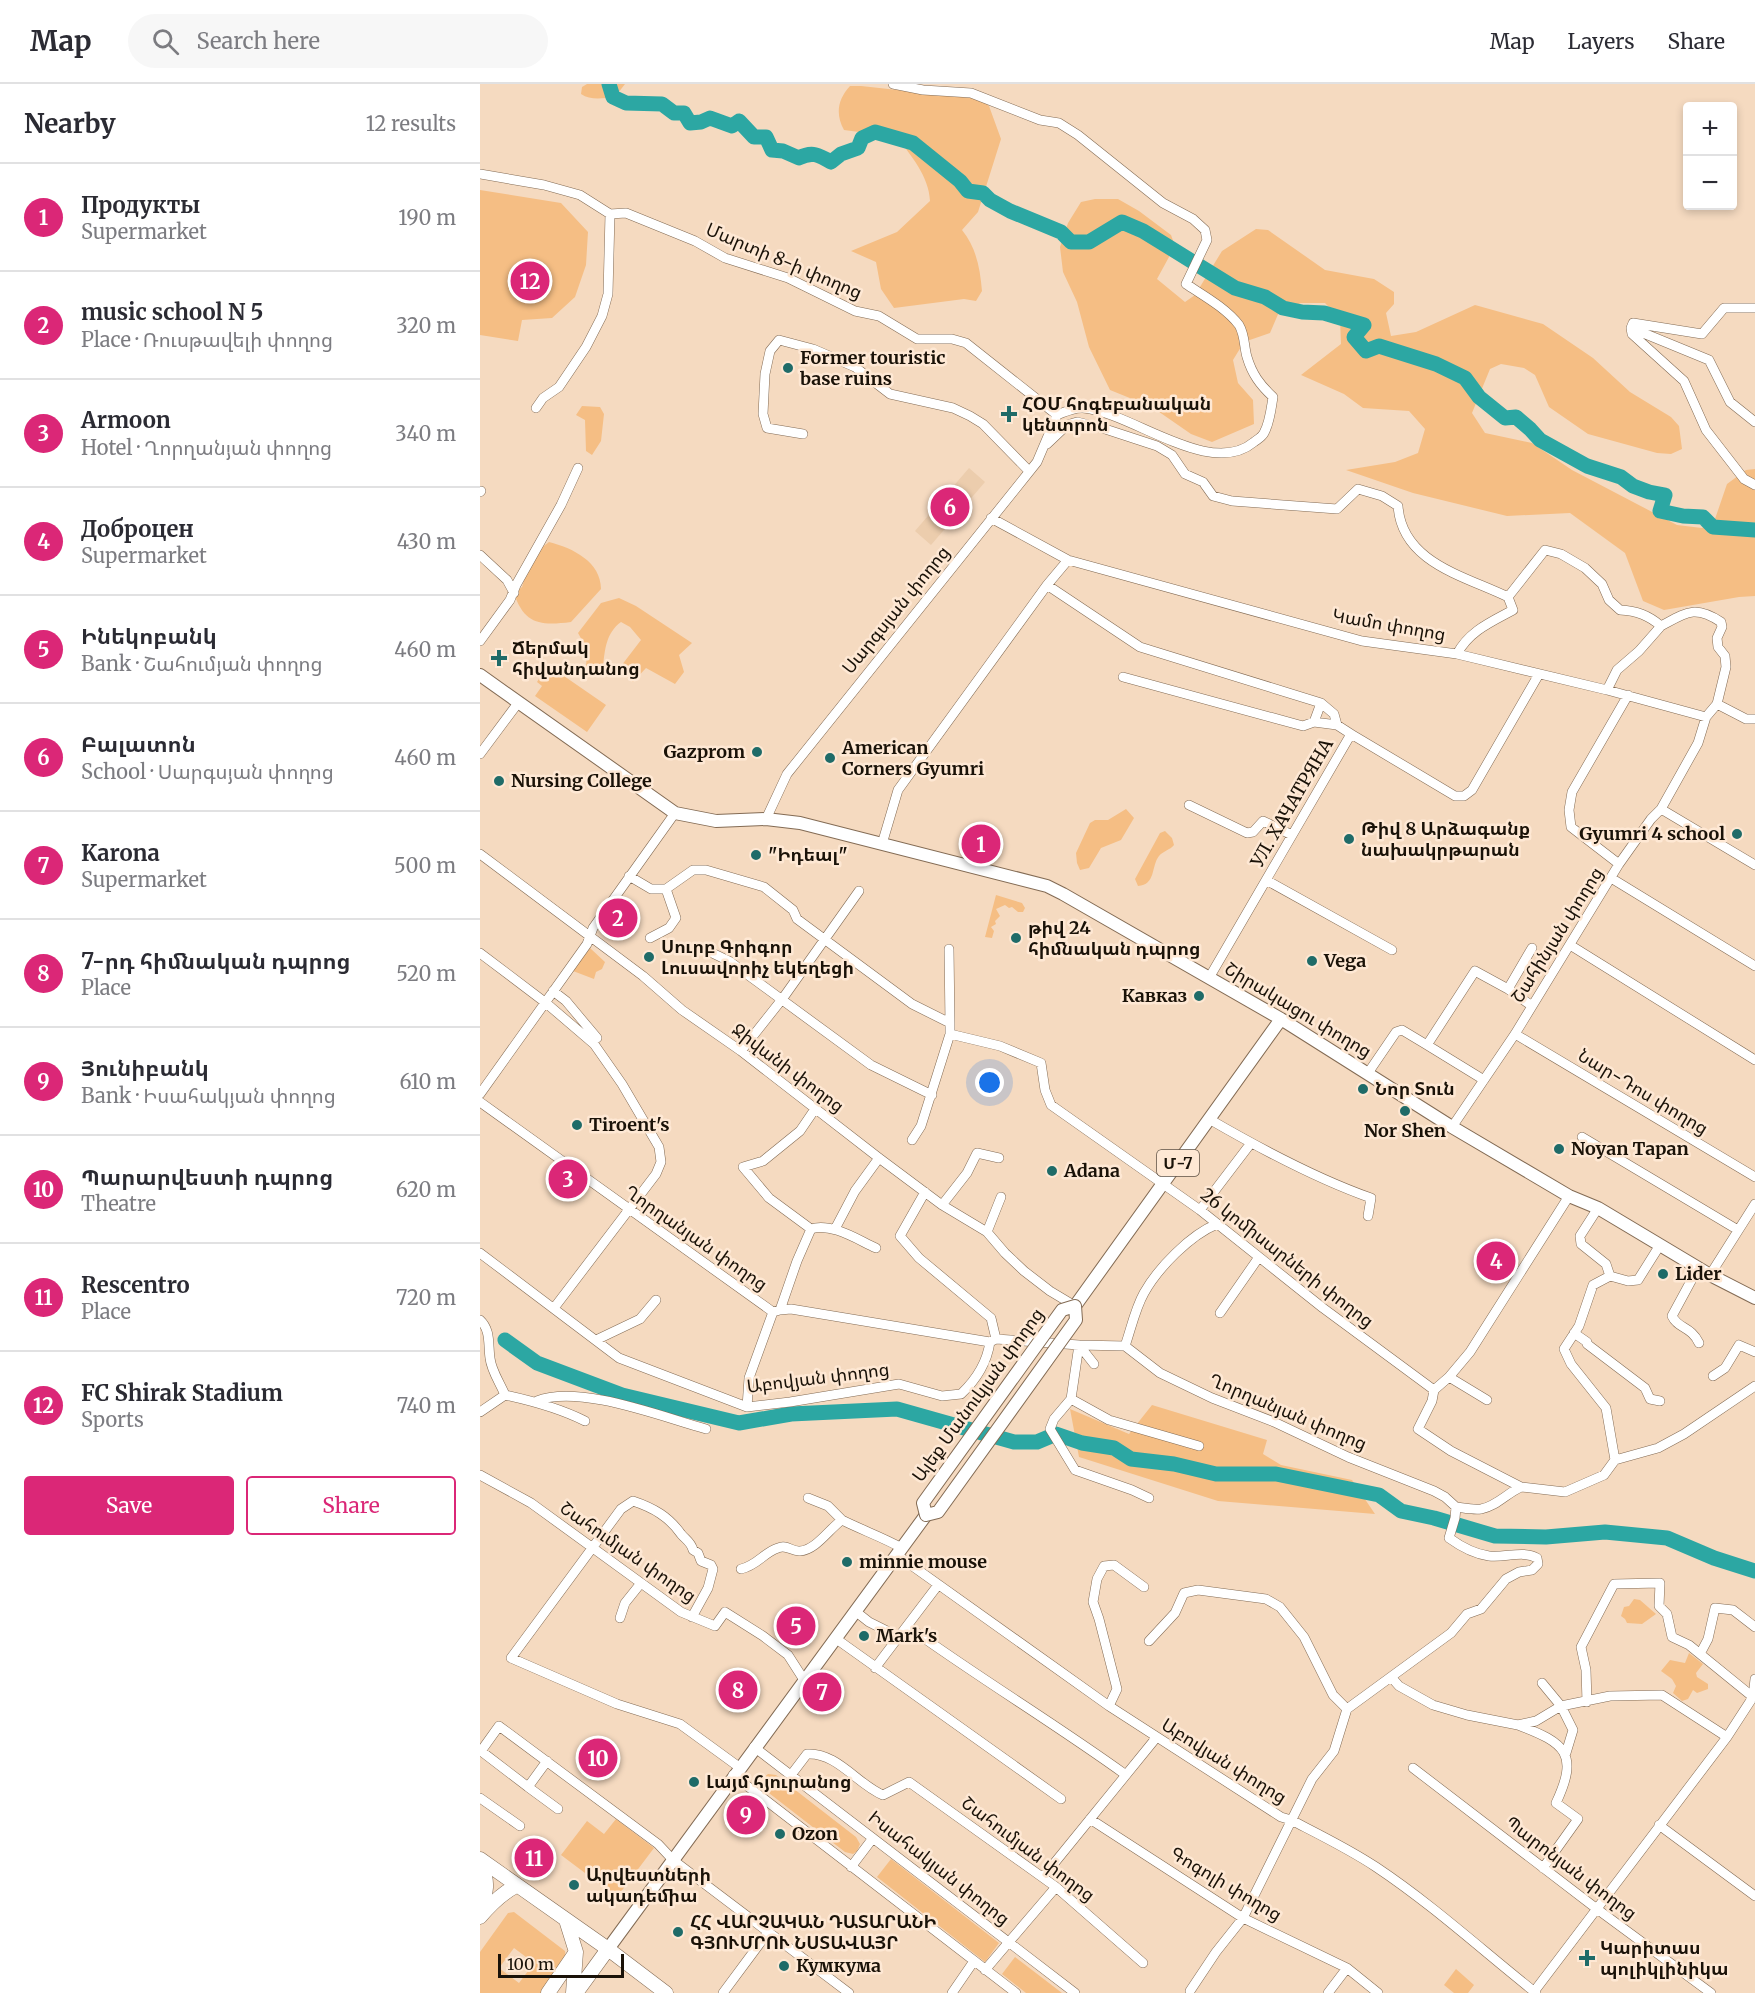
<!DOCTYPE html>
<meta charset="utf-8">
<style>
body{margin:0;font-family:Merriweather,"Noto Sans Armenian",serif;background:#f7f7f7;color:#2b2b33}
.controls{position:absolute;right:18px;top:18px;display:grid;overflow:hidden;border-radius:6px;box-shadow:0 3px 9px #0003}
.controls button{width:54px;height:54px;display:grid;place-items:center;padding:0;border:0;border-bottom:2px solid #e1e1e2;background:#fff;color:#2b2b33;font:30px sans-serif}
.scale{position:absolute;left:18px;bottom:15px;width:126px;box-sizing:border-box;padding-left:6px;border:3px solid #1a1208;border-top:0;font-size:16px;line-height:21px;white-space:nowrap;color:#1a1208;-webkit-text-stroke:4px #fee8d4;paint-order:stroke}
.you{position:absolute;left:510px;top:999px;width:21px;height:21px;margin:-15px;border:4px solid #fff;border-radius:50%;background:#1a73e8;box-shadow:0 0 0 9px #1a73e833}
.badge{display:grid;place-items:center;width:39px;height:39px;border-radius:50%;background:#db2777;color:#fff;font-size:20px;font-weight:700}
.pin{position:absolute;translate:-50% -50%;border:3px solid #fff;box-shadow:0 2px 6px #0006}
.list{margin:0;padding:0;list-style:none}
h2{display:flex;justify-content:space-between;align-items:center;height:78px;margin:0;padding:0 24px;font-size:26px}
h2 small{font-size:20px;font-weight:400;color:#7c7c81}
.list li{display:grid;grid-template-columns:39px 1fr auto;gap:18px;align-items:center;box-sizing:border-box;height:108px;padding:0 24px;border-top:2px solid #e1e1e2}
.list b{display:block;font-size:22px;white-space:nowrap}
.list p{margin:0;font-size:20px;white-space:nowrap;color:#7c7c81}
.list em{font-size:20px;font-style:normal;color:#7c7c81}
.actions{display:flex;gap:12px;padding:18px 24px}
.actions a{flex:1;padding:14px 0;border:2px solid #db2777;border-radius:6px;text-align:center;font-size:21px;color:#db2777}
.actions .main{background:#db2777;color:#fff}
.icon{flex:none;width:33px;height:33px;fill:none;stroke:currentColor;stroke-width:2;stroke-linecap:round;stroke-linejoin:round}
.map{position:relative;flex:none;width:1275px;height:1909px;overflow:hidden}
header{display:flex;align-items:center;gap:36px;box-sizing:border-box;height:84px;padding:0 30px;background:#fff;border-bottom:2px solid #e1e1e2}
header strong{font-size:28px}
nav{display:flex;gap:33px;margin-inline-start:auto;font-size:21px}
.search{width:420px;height:54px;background:#f7f7f7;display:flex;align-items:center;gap:15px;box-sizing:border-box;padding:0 21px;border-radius:33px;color:#7c7c81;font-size:22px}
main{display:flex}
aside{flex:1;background:#fff}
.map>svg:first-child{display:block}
</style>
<header>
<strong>Map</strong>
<div class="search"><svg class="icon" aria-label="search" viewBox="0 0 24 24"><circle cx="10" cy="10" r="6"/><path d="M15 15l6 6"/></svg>Search here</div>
<nav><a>Map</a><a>Layers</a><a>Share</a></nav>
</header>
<main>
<aside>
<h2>Nearby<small>12 results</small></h2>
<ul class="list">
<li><span class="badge">1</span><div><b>Продукты</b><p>Supermarket</p></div><em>190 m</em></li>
<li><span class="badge">2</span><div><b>music school N 5</b><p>Place · Ռուսթավելի փողոց</p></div><em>320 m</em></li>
<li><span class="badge">3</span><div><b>Armoon</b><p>Hotel · Ղորղանյան փողոց</p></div><em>340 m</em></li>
<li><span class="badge">4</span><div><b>Доброцен</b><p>Supermarket</p></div><em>430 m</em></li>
<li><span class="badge">5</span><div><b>Ինեկոբանկ</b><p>Bank · Շահումյան փողոց</p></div><em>460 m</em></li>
<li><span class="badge">6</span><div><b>Բալատոն</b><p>School · Սարգսյան փողոց</p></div><em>460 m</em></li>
<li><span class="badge">7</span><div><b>Karona</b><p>Supermarket</p></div><em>500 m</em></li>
<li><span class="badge">8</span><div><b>7-րդ հիմնական դպրոց</b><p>Place</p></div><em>520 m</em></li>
<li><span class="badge">9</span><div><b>Յունիբանկ</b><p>Bank · Իսահակյան փողոց</p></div><em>610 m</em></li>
<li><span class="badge">10</span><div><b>Պարարվեստի դպրոց</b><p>Theatre</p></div><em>620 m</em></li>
<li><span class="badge">11</span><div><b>Rescentro</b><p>Place</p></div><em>720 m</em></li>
<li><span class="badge">12</span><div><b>FC Shirak Stadium</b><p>Sports</p></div><em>740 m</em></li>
</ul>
<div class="actions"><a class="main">Save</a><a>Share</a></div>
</aside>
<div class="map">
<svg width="1275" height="1909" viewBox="0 0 1275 1909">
<rect width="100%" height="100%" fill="#f5dac0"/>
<path fill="#eccdad" d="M489,384L505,398L451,461L435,447Z"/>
<path fill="#f5be84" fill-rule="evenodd" d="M107,0H145L135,13C124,14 111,17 101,10L102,3Z
M370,2H381L500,15L509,22L521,55L498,128L482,146C497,165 500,185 502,207L496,217L484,215L414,224L401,205L396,178L371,167L417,148L450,117C449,92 431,72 417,53L364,46C355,30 358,15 370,2Z
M0,106L81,119L108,148L106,181L95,213L72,234L42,236L38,257L0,251Z
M615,115H638L659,127L691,151L695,162L677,195L705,218L715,211L742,167L776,145L788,146L845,186L894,195L914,208V220L906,229L911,252L936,248L995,221L1063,240L1113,274L1150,308L1191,333L1199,342L1202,365L1191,370L1177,369L1108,350L1069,323L1055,291L1044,284L1021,280L1010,285L992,329L1005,349L1052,359L1092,386L1197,441L1222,444L1235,435L1247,400L1266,386L1275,385V512L1259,513L1184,526L1163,517L1145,469L1090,429L1027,432L933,409L866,386L915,378L938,369L945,345L929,327L883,324L864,310L821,291L861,260L860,235L845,219H821L799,228L790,249L764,258L753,276L758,299L773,316L774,340L732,358L711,350L672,323L630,306L609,263L597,218L583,188L580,163L588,139L601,118Z
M102,322L120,323L124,330L121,357L112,371L106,367L105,336L96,331Z
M69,458C93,464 121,478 121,505L91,538C60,542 44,540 34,509L42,503L52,471Z
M139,514L156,522L212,559L199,571L204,588L195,600L166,584L153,598L138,586L161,556L150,543L141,538C126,549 125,565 123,583L106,584L107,565L98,549L121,519Z
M68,581L126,621L107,648L55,612L62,602L57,598Z
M646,725L654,734L641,756L621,764L609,784L600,786L597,779L596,769L610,739L615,736H628Z
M685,747L692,754L694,761C690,766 683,767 679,772C671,782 676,801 658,802L655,795L680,749Z
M516,811L542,819L545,824L543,828H538L532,823L529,824L525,821L516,825L520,832L515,837L516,840L511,843L514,847L512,854L505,853Z
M110,864L125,878L122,885L116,888L114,895L93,887Z
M672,1321L787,1356L783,1370L801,1381L872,1396L895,1430L738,1417L599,1373L590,1325L649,1350Z
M1154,1515L1160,1516L1176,1530L1162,1540L1147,1539L1145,1535L1141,1532L1144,1523L1149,1522Z
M1209,1569L1223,1580L1216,1589L1217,1593L1228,1600V1605L1217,1609L1213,1606L1208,1615L1202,1617L1193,1609L1196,1602L1192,1595L1181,1587L1190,1576L1205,1579Z
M288,1690L296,1691L376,1753L380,1760L377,1767L373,1770L365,1768L285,1706L282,1699L283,1694Z
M136,1735L174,1764L137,1813L81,1771L107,1737L124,1750Z
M411,1775L519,1859L505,1878L397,1793Z
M34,1828L85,1867L86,1881L65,1909H0V1868L28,1829ZM34,1864L54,1879L39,1899L19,1884Z
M535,1873L582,1909H546L522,1890Z
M976,1885L994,1901L988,1909H974L964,1901Z"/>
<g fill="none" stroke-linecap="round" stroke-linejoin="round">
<path stroke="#2ca7a3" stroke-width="15" d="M129,0L133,13L146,19L182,20L194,29H204L210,39L221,38L230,34L252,42L259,37L274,53H286L292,66L303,67L319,74C332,67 339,71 351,78L361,70L378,64L382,54L395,48L433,59L480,97L488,107L503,109L510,116L530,127L581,148L591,158H609L642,138L663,147L755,204L785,213L803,224L822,228L844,229L884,241L874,253L886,267L899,262L956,280L985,294L999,313L1025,334L1036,333L1050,345L1060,356L1107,382L1141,393L1153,402L1169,408L1185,411L1180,427L1203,432L1223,433L1233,443L1275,446
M25,1256L57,1279L142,1311L259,1339L311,1330L417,1325L534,1358H557L576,1350L602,1359L634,1364L651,1375L694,1380L736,1390H796L899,1411L921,1427L954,1434L1015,1452L1066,1453L1125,1448L1187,1454L1234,1474L1275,1487"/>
<g stroke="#836b54" stroke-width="10">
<path id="minor" d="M0,90L64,101L100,111L130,130L146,129L215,157L245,174L308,194L375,227L399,232L437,255H472L486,259L577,331
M1275,224H1244L1222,250L1153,239L1151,244L1152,250L1204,297L1226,346L1264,395L1275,401
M1151,244L1229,276L1250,318L1275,338
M56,324L63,314L79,303L106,263L122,232L128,210L130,130
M323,350L287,344L283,330L285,290L290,267L299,256L333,265L375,283L410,310L473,324L490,332L503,340L549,387
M567,360L587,341L597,338L622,344L677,362L692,371L705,390L723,398L733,412L752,417L857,425L878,405L902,412L918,422C922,479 985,492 1028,513
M0,408L1,407
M511,434L588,476L882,557L977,570L1127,606L1226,633
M0,471L27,496L34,509
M567,501L660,563L841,619L854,630L857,641
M1028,513L1065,466L1081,470L1105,484L1122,500L1129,516L1140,526C1157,527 1168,531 1181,542L1159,567L1137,586L1127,606
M0,557L30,516L36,501L81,421L98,384
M977,570C989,547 1011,538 1033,526L1028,513
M643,593L823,642L834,638L841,619
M1237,620L1266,635H1275
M834,638L857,641L871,650
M0,670L38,619
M709,721L767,749L773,748L783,737L812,751
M1181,725L1275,781
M286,735L307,690L557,378L577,331C585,328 594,323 603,324C652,328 730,395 774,358C778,355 782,353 784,349C790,338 791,325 793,313C780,301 772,290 767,273C764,263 765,251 759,241C746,224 724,212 706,200L727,156L725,146L713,135L683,119L598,51L579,39L560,36L491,9L443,6L413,0
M402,760L418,706L567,501L588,476
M0,770L163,892L202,926L261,967L399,1074L462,1121L507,1148L525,1169L544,1187L570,1207L595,1222
M1139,780L1091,743L1089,726L1092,708L1148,611
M149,792L171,805H186L213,786H226L284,803L313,826L317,835L432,920L470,939V950L520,962L561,979L565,1006L571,1021L720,1126L843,1224L954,1306
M1131,794L1275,882
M786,796L912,866
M170,854L189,844L196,834L186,805
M1090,861L1275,976
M469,865L470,939
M228,867L249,877L391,981L452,1011
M0,869L66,919L114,960L142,1000L179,1063L181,1078L176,1090L74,1224
M729,894L871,650L975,712H984L992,706L1059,590
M73,907L86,917L117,954
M1052,922L1028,905L1052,864
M1035,950L1275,1093
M947,961L1004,996
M261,967L303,914L379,807
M888,989L916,948L922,946L947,961L995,887L1028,905
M0,1010L107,860L113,844L195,729
M0,1018L293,1228L300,1226L311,1225L510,1258
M729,1035C779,1064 837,1095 891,1114L888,1132
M972,1043L1035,950L1139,780L1171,735L1181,725L1218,659L1226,633L1237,620L1246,583L1245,572L1238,563L1237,554L1242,543L1241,538C1215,521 1207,528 1181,542
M1102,1053L1258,1146
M432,1056L441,1042L470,950
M445,1108L420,1152L439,1174L511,1234L516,1255
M1089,1112L990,1268L969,1293L954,1306L952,1317L938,1345L971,1367L1041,1403L1085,1408L1124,1391L1135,1376L1178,1364L1204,1350L1275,1302
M462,1121L487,1089L497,1069L519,1074
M1118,1124L1100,1152L1101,1160L1126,1180L1130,1192
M720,1126L771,1059
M331,1145L289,1114L263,1083L283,1077L320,1047L335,1025
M355,1145L375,1107L399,1074
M507,1148L521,1113
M0,1169L139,1274L267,1323L310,1318L419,1300L462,1312L481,1310C497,1295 507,1278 510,1258L516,1255L599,1261L645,1262C651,1245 655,1225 664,1209C678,1184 710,1151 737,1140
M1218,1184L1192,1232C1198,1245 1211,1242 1219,1259
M1230,1191L1275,1120
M300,1226L317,1177L331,1145C351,1138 378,1156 396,1164
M740,1229L779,1173
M0,1236C11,1246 8,1261 10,1274C11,1286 20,1299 25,1311
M1094,1249L1107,1258V1260L1165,1304L1170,1315L1180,1317
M116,1256L160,1235L176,1216
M645,1262L680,1289L732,1314L794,1338L868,1373L954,1407L965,1413L976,1423L975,1434L969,1454C980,1462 995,1470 1009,1472C1025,1474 1043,1466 1057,1474L1058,1480L1052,1486L1039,1488L1026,1495L1001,1525L987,1530L971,1549L867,1625L854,1667L832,1695L763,1834L736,1868L710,1907
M614,1280L599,1261L591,1315L629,1336L719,1362
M1233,1292L1245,1284L1259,1261L1275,1268
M969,1293L1007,1316
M25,1311C53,1317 79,1324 105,1337
M591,1315L574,1335L570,1345L595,1386L652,1406L669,1414
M57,1317C99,1300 182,1333 226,1345
M267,1323L269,1294L293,1228
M0,1328L25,1311
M1135,1376L1126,1324L1091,1280L1084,1265L1099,1242L1113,1201L1130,1192L1148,1197L1158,1196L1180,1161
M0,1391L51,1419L201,1528L235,1542L245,1528L283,1552L308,1571L324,1596
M328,1414L348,1422L362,1436
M976,1423C984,1424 993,1426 1001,1425C1017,1422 1027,1409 1041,1403
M417,1471L629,1622L801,1733L811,1736C840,1751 869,1765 896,1783C953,1821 1003,1867 1056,1909
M261,1485C278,1481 283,1469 298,1464C307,1460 312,1468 320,1467C336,1466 349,1445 362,1436C382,1446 402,1453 422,1464
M375,1527L389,1538L419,1553
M212,1533L228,1504L233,1485L231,1481L221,1477L218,1469L213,1466C211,1458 206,1456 201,1450C189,1433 174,1424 153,1417L141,1425L31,1574L137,1620L200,1640L259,1683
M140,1534L145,1519L161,1499
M427,1542C499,1594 574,1639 646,1691
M355,1554L581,1715
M669,1557L695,1529L704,1509L718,1506L786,1515L800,1523L824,1553L853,1611L867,1625
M1220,1570L1228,1555L1235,1524L1253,1526L1275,1543
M395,1584L458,1501
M912,1594L919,1602L953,1621L987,1631L1038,1641L1056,1637L1081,1622L1130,1612L1182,1611L1247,1653
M1062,1599L1081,1622L1093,1646L1086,1669
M1107,1618L1106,1586L1101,1563L1134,1500L1180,1499L1179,1522L1187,1530L1192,1553L1209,1561L1273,1613
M629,1622L637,1605L619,1535L613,1518L617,1495L624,1482L634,1481L664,1503
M1038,1641C1086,1659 1099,1670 1076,1719L1098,1735L1063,1784
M274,1663L595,1909
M67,1677L48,1703L1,1667L19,1642L178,1760L193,1776L369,1909
M933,1684L1117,1825L1231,1909
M253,1691L536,1909
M311,1691L327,1670C357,1668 378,1701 403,1711L429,1698L576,1803L663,1879
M48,1703L78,1725
M0,1714L40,1742
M610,1735L763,1834L867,1884L898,1909
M1179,1741L1275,1812
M371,1783L393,1754
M563,1793L676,1654
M505,1886L576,1803
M243,1909L289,1847
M472,1909L494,1877
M848,1909L867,1884
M1053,1909L1247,1653L1273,1613L1275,1595"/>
</g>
<g stroke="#836b54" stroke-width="14">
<path id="major" d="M0,591L195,729L236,737L286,735L320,739L567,802L583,810L801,935L972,1043L1089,1112L1118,1124L1230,1191L1275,1214
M595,1222L801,935
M128,1865L446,1431"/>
</g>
<g stroke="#836b54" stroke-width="15">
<path id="highway" d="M0,1775L128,1865L186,1909
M0,1782C10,1796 6,1811 0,1826
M0,1833C11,1820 21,1810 36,1802
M86,1836L96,1868L93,1909
M68,1909L96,1868
M96,1909L128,1865"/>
</g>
<use href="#minor" stroke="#fff" stroke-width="9"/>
<use href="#major" stroke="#fff" stroke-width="12"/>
<use href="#highway" stroke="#fff" stroke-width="14"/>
<g stroke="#836b54" stroke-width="14" stroke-linecap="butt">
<path id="major-bridge" d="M595,1222L596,1236L458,1428L446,1431L443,1419L582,1226Z"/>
</g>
<use href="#major-bridge" stroke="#fff" stroke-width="12"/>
</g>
<g fill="#1f6b68" stroke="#fee8d4" stroke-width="2">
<circle cx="308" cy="284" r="6"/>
<path d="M526 321h6v6h6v6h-6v6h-6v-6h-6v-6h6z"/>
<path d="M16 565h6v6h6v6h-6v6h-6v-6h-6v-6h6z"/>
<circle cx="277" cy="668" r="6"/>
<circle cx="350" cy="674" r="6"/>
<circle cx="19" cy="697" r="6"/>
<circle cx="1257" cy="750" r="6"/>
<circle cx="869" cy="755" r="6"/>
<circle cx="276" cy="771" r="6"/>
<circle cx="536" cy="854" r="6"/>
<circle cx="169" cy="873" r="6"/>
<circle cx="832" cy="877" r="6"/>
<circle cx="719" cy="912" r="6"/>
<circle cx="883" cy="1005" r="6"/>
<circle cx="925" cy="1027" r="6"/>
<circle cx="97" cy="1041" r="6"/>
<circle cx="1079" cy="1065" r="6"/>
<circle cx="572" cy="1087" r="6"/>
<circle cx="1183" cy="1190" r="6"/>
<circle cx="367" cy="1478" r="6"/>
<circle cx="384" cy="1552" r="6"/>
<circle cx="214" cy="1698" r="6"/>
<circle cx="300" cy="1750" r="6"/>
<circle cx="94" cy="1801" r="6"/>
<circle cx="198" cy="1848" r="6"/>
<path d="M1104 1865h6v6h6v6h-6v6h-6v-6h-6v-6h6z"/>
<circle cx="304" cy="1882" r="6"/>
</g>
<g text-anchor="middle" stroke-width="5" stroke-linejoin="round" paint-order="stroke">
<rect fill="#fee8d4" stroke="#5e5245" stroke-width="1.5" x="677" y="1066" width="42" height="26" rx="4.5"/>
<g font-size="16" font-weight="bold" fill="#1a1208">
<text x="698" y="1085">Մ-7</text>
</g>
<g font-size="18" fill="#1a1208" stroke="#fee8d4">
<text transform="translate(304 177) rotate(23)" y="6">Մարտի 8-ի փողոց</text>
<text transform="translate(416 526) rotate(-51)" y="6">Սարգսյան փողոց</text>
<text transform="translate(909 541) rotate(10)" y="6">Կամո փողոց</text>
<text transform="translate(812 719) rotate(-60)" y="6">УЛ. ХАЧАТРЯНА</text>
<text transform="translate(1077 851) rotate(-58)" y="6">Շահինյան փողոց</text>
<text transform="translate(818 926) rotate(31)" y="6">Շիրակացու փողոց</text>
<text transform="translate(308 984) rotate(37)" y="6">Ջիվանի փողոց</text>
<text transform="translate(1163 1008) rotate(31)" y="6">Նար-Դոս փողոց</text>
<text transform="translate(216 1154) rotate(35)" y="6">Ղորղանյան փողոց</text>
<text transform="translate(807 1174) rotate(38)" y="6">26 կոմիսարների փողոց</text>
<text transform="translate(338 1294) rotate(-7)" y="6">Աբովյան փողոց</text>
<text transform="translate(498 1311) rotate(-54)" y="6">Ալեք Մանուկյան փողոց</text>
<text transform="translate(808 1328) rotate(23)" y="6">Ղորղանյան փողոց</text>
<text transform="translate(148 1468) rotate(35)" y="6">Շահումյան փողոց</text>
<text transform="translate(744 1677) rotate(32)" y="6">Աբովյան փողոց</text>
<text transform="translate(548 1765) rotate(37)" y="6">Շահումյան փողոց</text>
<text transform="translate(459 1784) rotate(38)" y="6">Իսահակյան փողոց</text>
<text transform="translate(1091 1784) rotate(37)" y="6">Պարոնյան փողոց</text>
<text transform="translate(746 1800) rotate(31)" y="6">Գոգոլի փողոց</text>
</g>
<g font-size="18" font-weight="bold" fill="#1a1208" stroke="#fee8d4" text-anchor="start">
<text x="320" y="280">Former touristic<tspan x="320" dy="21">base ruins</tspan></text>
<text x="542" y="326">ՀՕՄ հոգեբանական<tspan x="542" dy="21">կենտրոն</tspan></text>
<text x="32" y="570">Ճերմակ<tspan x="32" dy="21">հիվանդանոց</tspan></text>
<text x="362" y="670">American<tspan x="362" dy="21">Corners Gyumri</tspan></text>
<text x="265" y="674" text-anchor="end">Gazprom</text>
<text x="31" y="703">Nursing College</text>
<text x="881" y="751">Թիվ 8 Արձագանք<tspan x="881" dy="21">նախակրթարան</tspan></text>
<text x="1245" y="756" text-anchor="end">Gyumri 4 school</text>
<text x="288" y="777">"Իդեալ"</text>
<text x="548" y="850">թիվ 24<tspan x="548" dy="21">հիմնական դպրոց</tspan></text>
<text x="181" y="869">Սուրբ Գրիգոր<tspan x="181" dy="21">Լուսավորիչ եկեղեցի</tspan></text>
<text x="844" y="883">Vega</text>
<text x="707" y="918" text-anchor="end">Кавказ</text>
<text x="895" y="1011">Նոր Տուն</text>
<text x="109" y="1047">Tiroent's</text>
<text x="925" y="1053" text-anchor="middle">Nor Shen</text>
<text x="1091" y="1071">Noyan Tapan</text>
<text x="584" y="1093">Adana</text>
<text x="1195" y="1196">Lider</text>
<text x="379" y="1484">minnie mouse</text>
<text x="396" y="1558">Mark's</text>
<text x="226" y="1704">Լայմ հյուրանոց</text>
<text x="312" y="1756">Ozon</text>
<text x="106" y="1797">Արվեստների<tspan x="106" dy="21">ակադեմիա</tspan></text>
<text x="210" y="1844">ՀՀ ՎԱՐՉԱԿԱՆ ԴԱՏԱՐԱՆԻ<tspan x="210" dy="21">ԳՅՈՒՄՐՈՒ ՆՍՏԱՎԱՅՐ</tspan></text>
<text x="1120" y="1870">Կարիտաս<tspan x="1120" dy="21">պոլիկլինիկա</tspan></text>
<text x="316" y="1888">Кумкума</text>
</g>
</g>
</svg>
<div class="controls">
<button>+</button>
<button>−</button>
</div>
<div class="scale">100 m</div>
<div class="you"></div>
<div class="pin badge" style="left:501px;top:760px">1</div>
<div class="pin badge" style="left:138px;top:834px">2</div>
<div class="pin badge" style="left:88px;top:1095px">3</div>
<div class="pin badge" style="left:1016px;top:1177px">4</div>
<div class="pin badge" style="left:316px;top:1542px">5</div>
<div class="pin badge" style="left:470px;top:423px">6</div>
<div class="pin badge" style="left:342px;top:1608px">7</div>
<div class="pin badge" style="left:258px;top:1606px">8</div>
<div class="pin badge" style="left:266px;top:1731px">9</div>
<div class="pin badge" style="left:118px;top:1674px">10</div>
<div class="pin badge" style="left:54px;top:1774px">11</div>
<div class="pin badge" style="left:50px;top:197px">12</div>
</div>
</main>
